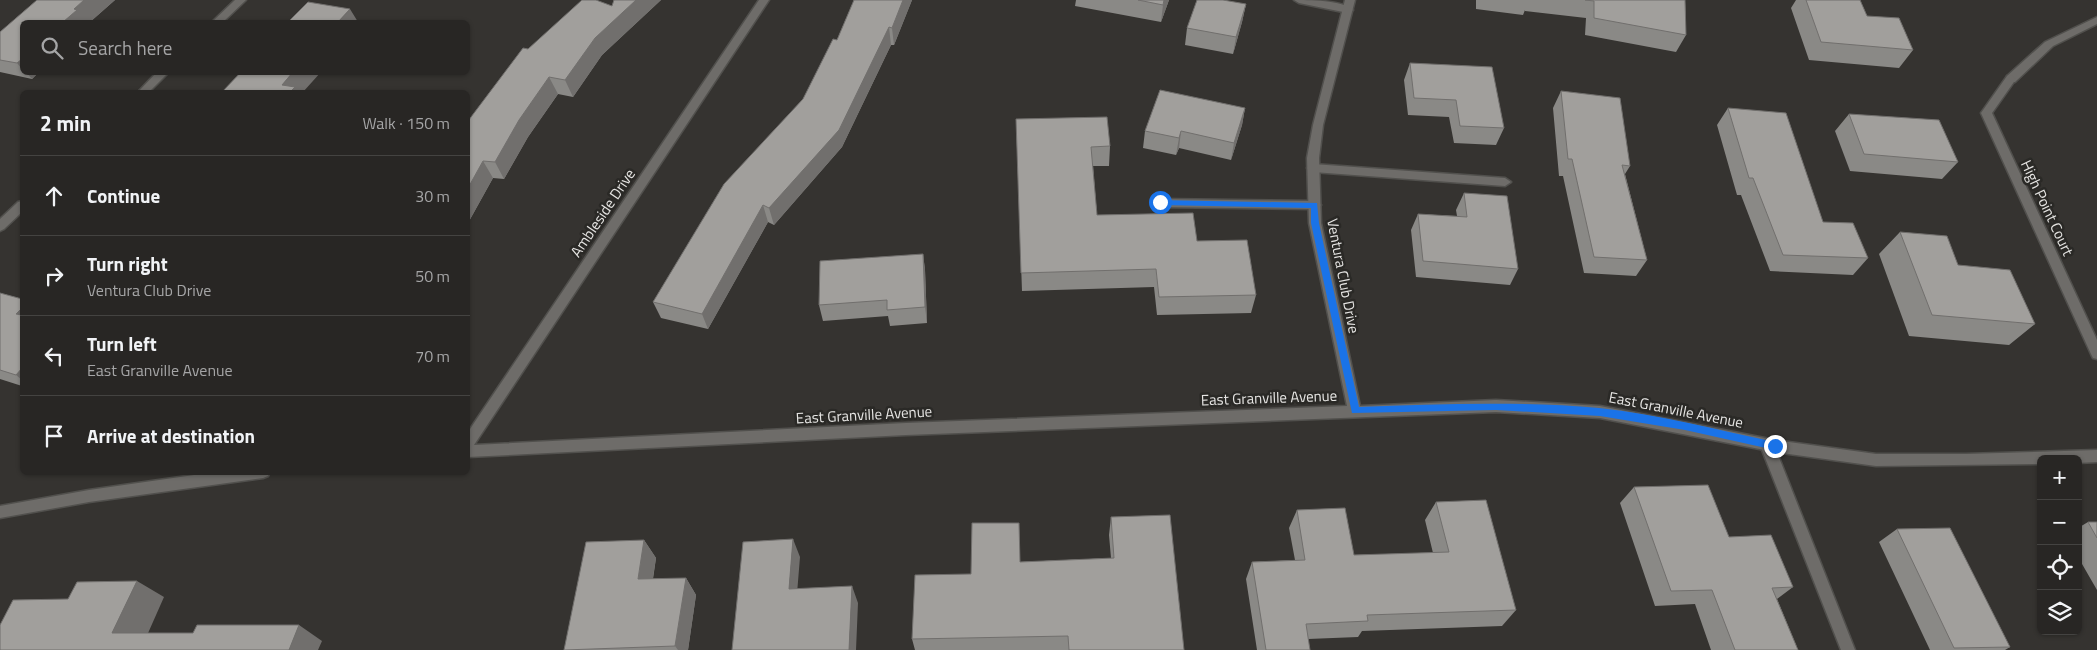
<!DOCTYPE html>
<meta charset="utf-8">
<style>
body{margin:0;font-family:"Titillium Web",sans-serif;background:#302e2c;color:#f1f3f6}
.controls{position:absolute;right:15px;bottom:15px;display:grid;overflow:hidden;border-radius:8px;box-shadow:0 1px 4px #0004}
.controls button{width:45px;height:45px;display:grid;place-items:center;padding:0;border:0;border-bottom:1px solid #444341;background:#282624;color:#f1f3f6;font:25px sans-serif}
.stop{position:absolute;width:15px;height:15px;margin:-11px;border:4px solid #1a73e8;border-radius:50%;background:#fff}
.stop.end{background:#1a73e8;border-color:#fff;box-shadow:0 1px 5px #0008}
.list{margin:0;padding:0;list-style:none}
h2{display:flex;justify-content:space-between;align-items:center;height:65px;margin:0;padding:0 20px;font-size:21px}
h2 small{font-size:16px;font-weight:400;color:#a5a5a6}
.list li{display:grid;grid-template-columns:32px 1fr auto;gap:15px;align-items:center;box-sizing:border-box;height:80px;padding:0 20px;border-top:1px solid #444341}
.list b{display:block;font-size:19px;white-space:nowrap}
.list p{margin:0;font-size:16px;white-space:nowrap;color:#a5a5a6}
.list em{font-size:16px;font-style:normal;color:#a5a5a6}
.icon{flex:none;width:28px;height:28px;fill:none;stroke:currentColor;stroke-width:2;stroke-linecap:round;stroke-linejoin:round}
.map{position:relative;flex:none;width:2097px;height:650px;overflow:hidden}
.search{position:absolute;background:#282624;box-shadow:0 1px 4px #0004;left:20px;top:20px;width:450px;height:55px;display:flex;align-items:center;gap:12px;box-sizing:border-box;padding:0 18px;border-radius:8px;color:#a5a5a6;font-size:19px}
.panel{position:absolute;background:#282624;box-shadow:0 1px 4px #0004;left:20px;top:90px;width:450px;height:385px;border-radius:8px}
.map>svg:first-child{display:block}
</style>
<div class="map">
<svg width="2097" height="650" viewBox="0 0 2097 650">
<rect width="100%" height="100%" fill="#353330"/>
<g fill="none" stroke-linecap="round" stroke-linejoin="round">
<g stroke="#51504d" stroke-width="3">
<path id="lane" d="M1294,0C1308,0 1343,0 1353,10L1348,13L1299,3Z
M2097,17V24L2053,46L2015,82H2007V76L2045,42Z
M1313,164L1505,178L1511,182L1505,186L1313,172L1307,168Z
M1159,199L1315,201L1321,205L1315,209L1159,207L1153,203Z
M1767,439L1772,441L1774,445L1855,650H1841L1760,445L1762,441Z"/>
</g>
<g stroke="#51504d" stroke-width="3">
<path id="street" d="M235,0H246L223,22H212Z
M759,0H769L474,445L906,423L1347,406L1309,223L1307,158L1313,125L1345,0H1355L1323,125L1319,158L1321,223L1360,406L1496,400L1600,406L1775,440L1876,454H1966L2097,450V462L2078,463V459H2041V464L1876,466L1775,452L1600,418L1496,412L906,435L468,457V432Z
M157,72H169L149,92H138Z
M2011,75L2016,79L1992,113L2097,340V359L2093,358L2091,354L1981,113L2007,76Z
M22,201V212L4,229L0,231V219L18,202Z
M215,472H270L268,476L263,478L89,502L0,518V506L89,490Z"/>
</g>
<use href="#lane" fill="#6e6c69" fill-rule="evenodd"/>
<use href="#street" fill="#6e6c69" fill-rule="evenodd"/>
</g>
<path fill="#8a8986" d="M37,0H115L90,22H22V72H39L32,79L0,72V32Z
M614,0H661L602,55L573,97L558,94L528,137L504,179L493,178L468,223V121L528,49L612,6Z
M854,0H912L894,45H891L842,147L774,225L768,222L708,329L661,318L653,302L803,99L837,40Z
M1076,0H1169L1161,22L1075,6Z
M1476,0H1685L1686,35L1676,52L1585,35L1586,18L1525,11V10L1523,15L1476,9Z
M1796,0H1860L1867,16L1913,50L1899,68L1809,60L1791,8Z
M1246,4L1242,22L1233,54L1185,45L1187,28Z
M1410,63L1504,128L1496,145L1454,143L1449,117L1408,115L1404,80Z
M1561,91L1630,166L1625,174L1647,260L1636,276L1584,273L1563,176H1559L1553,108Z
M1245,108L1242,125L1231,160L1179,148L1176,155L1143,148L1145,131Z
M1728,108L1823,222L1868,258L1853,275L1770,271L1741,195H1737L1717,125Z
M1849,114L1958,162L1942,179L1850,171L1835,131Z
M1016,119L1110,146L1109,166H1093L1097,215L1197,241L1256,295L1251,313L1157,315L1154,287L1022,291Z
M1464,193L1518,269L1510,285L1416,277L1411,230L1418,214L1457,216L1456,210Z
M1900,232L1958,265L2035,324L2009,345L1909,336L1879,254Z
M923,254L925,270L927,323L890,326L888,316L823,321L819,305Z
M0,293L22,299V386L0,379Z
M1634,487L1729,537L1793,587L1777,599L1798,650H1711L1695,604L1655,606L1620,503Z
M1436,502L1516,610L1502,626L1362,631L1358,637L1308,639L1310,650H1257L1246,579L1252,562L1295,560L1289,528L1297,510L1354,555L1433,553L1425,520Z
M1111,517L1184,650H915L912,639L971,574L1020,541V562L1111,558L1109,535Z
M2088,522H2097V590L2078,557V528Z
M1897,529L2010,647L2005,650H1930L1879,542Z
M644,540L656,558L653,579L686,578L696,595L688,650H564Z"/>
<path fill="#716f6d" d="M84,0H115L90,22H63L74,9Z
M636,0H661L602,55L573,97L565,80L595,38Z
M903,0H912L894,45L892,28Z
M1164,0H1169L1161,22L1163,5Z
M1246,4L1242,22L1233,54L1236,37Z
M350,9L358,22H338Z
M889,27L891,45L842,147L774,225L769,208Z
M22,59V69L17,63Z
M26,72H39L32,79Z
M293,72H321L303,92H288L282,85Z
M549,77L558,94L528,137L504,179L495,162L519,120Z
M1245,108L1242,125L1231,160L1234,143Z
M1181,131L1179,148L1176,155L1179,138Z
M483,161L493,178L468,223V188Z
M763,205L768,222L708,329L702,314Z
M923,254L925,270L927,323L925,307Z
M22,308V319L16,314Z
M22,368V380L16,375Z
M793,539L800,557L796,606L789,589Z
M644,540L656,558L650,596L638,579Z
M686,578L696,595L688,650H678L675,646Z
M137,581L164,597L141,649L112,633Z
M852,586L858,603L856,650H849Z
M299,625L322,641L318,650H289Z"/>
<path fill="#a19f9c" stroke="#716f6d" d="M37,0H84L74,9L77,10L63,22H22V59L17,63L0,60V32Z
M582,0H596L612,6L614,0H636L595,38L565,80L549,77L519,120L495,162L483,161L468,188V121L523,48L528,49Z
M854,0H903L892,28L889,27L839,130L769,208L763,205L702,314L653,302L724,184L803,99L833,39L837,40Z
M1138,0H1164L1163,5Z
M1197,0H1223L1246,4L1236,37L1187,28Z
M1585,0H1685L1686,35L1594,18V1Z
M1806,0H1860L1867,16L1899,18L1913,50L1821,42Z
M308,2L350,9L338,22H288Z
M1410,63L1492,67L1504,128L1460,126L1456,100L1414,98Z
M241,72H293L282,85L295,87L290,92H222Z
M1160,90L1245,108L1234,143L1181,131L1179,138L1145,131Z
M1561,91L1620,98L1630,166L1622,165L1647,260L1594,257L1572,159H1568Z
M1728,108L1786,113L1823,222L1853,223L1868,258L1783,255L1753,178H1749Z
M1849,114L1939,120L1958,162L1864,154Z
M1107,117L1110,146L1091,147L1097,215L1193,213L1197,241L1247,240L1256,295L1159,297L1156,269L1021,273L1016,119Z
M1464,193L1507,196L1518,269L1423,261L1418,214L1467,217Z
M1900,232L1947,236L1958,265L2010,270L2035,324L1932,315Z
M923,254L925,307L887,310V300L819,305L820,261Z
M0,293L22,299V308L16,314L22,315V368L16,375L0,370Z
M1708,485L1729,537L1771,535L1793,587L1772,588L1798,650H1735L1712,590L1671,591L1634,487Z
M1486,500L1516,610L1367,615L1368,621L1306,624L1310,650H1266L1252,562L1305,560L1297,510L1345,508L1354,555L1449,552L1436,502Z
M1170,515L1184,650H1069L1068,636L912,639L915,575L971,574L972,523H1019L1020,562L1114,558L1111,517Z
M2088,522H2097V538Z
M1950,528L2010,647L1954,648L1897,529Z
M793,539L789,589L852,586L849,650H732L743,542Z
M644,540L638,579L686,578L675,646L564,650L586,542Z
M137,581L112,633H193L197,625H299L289,650H0V625L13,600L68,599L77,582Z"/>
<path fill="#1a73e8" d="M1157,200L1317,203L1319,223L1359,407C1439,404 1519,401 1599,408C1658,414 1717,430 1775,442L1779,446L1775,450L1685,430L1600,416L1496,410L1352,413L1311,223V208L1160,205H1157Z"/>
<g text-anchor="middle" stroke-width="5" stroke-linejoin="round" paint-order="stroke">
<g font-size="15" fill="#e6e5e3" stroke="#2a2926">
<text transform="translate(2047 208) rotate(65)" y="5">High Point Court</text>
<text transform="translate(603 213) rotate(-56)" y="5">Ambleside Drive</text>
<text transform="translate(1343 276) rotate(79)" y="5">Ventura Club Drive</text>
<text transform="translate(1269 398) rotate(-2)" y="5">East Granville Avenue</text>
<text transform="translate(1676 410) rotate(11)" y="5">East Granville Avenue</text>
<text transform="translate(864 415) rotate(-3)" y="5">East Granville Avenue</text>
</g>
</g>
</svg>
<div class="controls">
<button>+</button>
<button>−</button>
<button><svg class="icon" aria-label="locate" viewBox="0 0 24 24"><circle cx="12" cy="12" r="6"/><path d="M12 2v4M12 18v4M2 12h4M18 12h4"/></svg></button>
<button><svg class="icon" aria-label="layers" viewBox="0 0 24 24"><path d="M12 4l9 5-9 5-9-5zM3 14l9 5 9-5"/></svg></button>
</div>
<div class="stop" style="left:1160px;top:202px"></div>
<div class="stop end" style="left:1775px;top:446px"></div>
<div class="search"><svg class="icon" aria-label="search" viewBox="0 0 24 24"><circle cx="10" cy="10" r="6"/><path d="M15 15l6 6"/></svg>Search here</div>
<section class="panel">
<h2>2 min<small>Walk · 150 m</small></h2>
<ul class="list">
<li><svg class="icon" aria-label="ahead" viewBox="0 0 24 24"><path d="M12 20V5M6 11l6-6 6 6"/></svg><div><b>Continue</b></div><em>30 m</em></li>
<li><svg class="icon" aria-label="right" viewBox="0 0 24 24"><path d="M7 20v-9h11M14 6l5 5-5 5"/></svg><div><b>Turn right</b><p>Ventura Club Drive</p></div><em>50 m</em></li>
<li><svg class="icon" aria-label="left" viewBox="0 0 24 24"><path d="M17 20v-9H6M10 6l-5 5 5 5"/></svg><div><b>Turn left</b><p>East Granville Avenue</p></div><em>70 m</em></li>
<li><svg class="icon" aria-label="arrive" viewBox="0 0 24 24"><path d="M6 21V4h12l-3 4 3 4H6"/></svg><div><b>Arrive at destination</b></div></li>
</ul>
</section>
</div>
